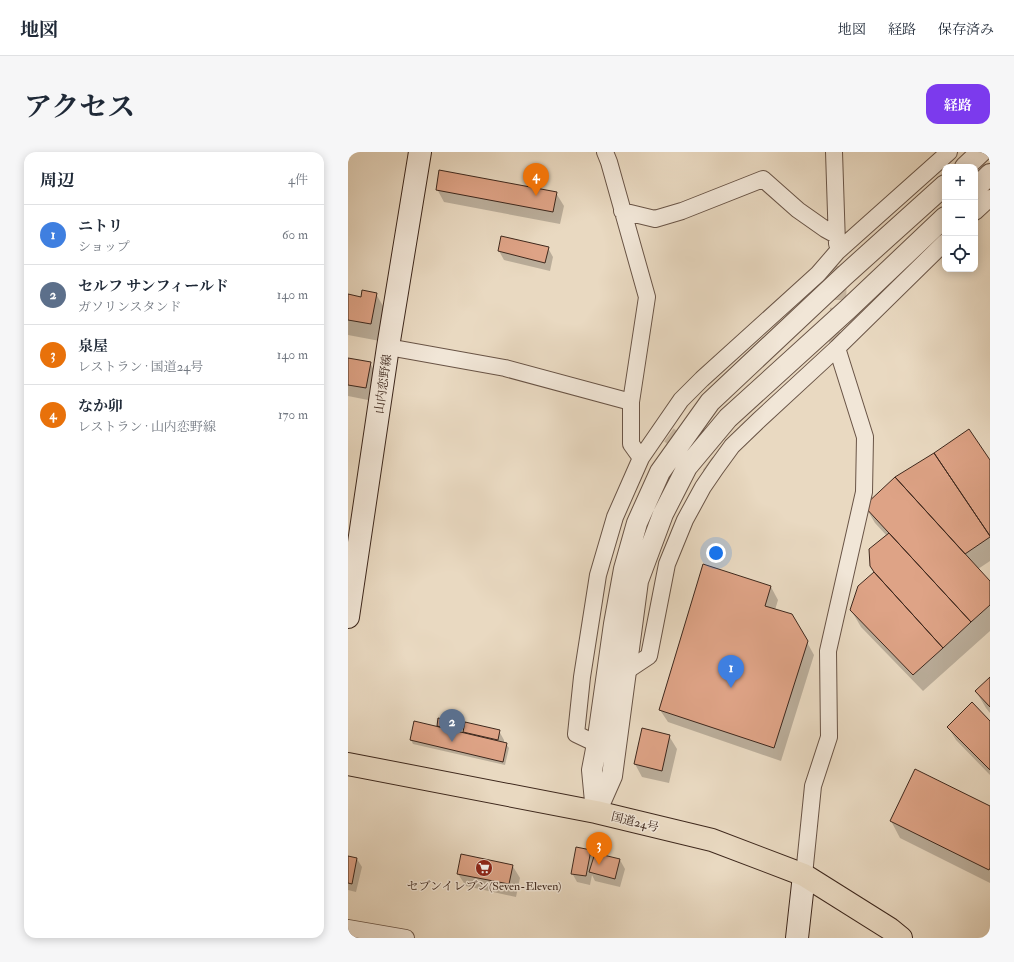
<!DOCTYPE html>
<html lang="ja">
<meta charset="utf-8">
<style>
body{margin:0;font-family:"IM FELL Double Pica","Noto Serif JP",serif;background:#f6f6f7;color:#1f2937}
.controls{position:absolute;right:12px;top:12px;display:grid;overflow:hidden;border-radius:8px;box-shadow:0 2px 10px #0003}
.controls button{width:36px;height:36px;display:grid;place-items:center;padding:0;border:0;border-bottom:1px solid #e0e1e3;background:#fff;color:#1f2937;font:20px sans-serif}
.you{position:absolute;left:368px;top:401px;width:14px;height:14px;margin:-10px;border:3px solid #fff;border-radius:50%;background:#1a73e8;box-shadow:0 0 0 6px #1a73e833}
.badge{display:grid;place-items:center;width:26px;height:26px;border-radius:50%;background:#7c3aed;color:#fff;font-size:13px;font-weight:700}
.pin{position:absolute;translate:-50% -33px;filter:drop-shadow(0 1px 2px #0008)}
.pin::after{content:'';position:absolute;top:21px;width:14px;height:12px;background:inherit;clip-path:polygon(0 0,100% 0,50% 100%)}
.list{margin:0;padding:0;list-style:none}
h2{display:flex;justify-content:space-between;align-items:center;height:52px;margin:0;padding:0 16px;font-size:17px}
h2 small{font-size:13px;font-weight:400;color:#747a83}
.list li{display:grid;grid-template-columns:26px 1fr auto;gap:12px;align-items:center;box-sizing:border-box;height:60px;padding:0 16px;border-top:1px solid #e0e1e3}
.list b{display:block;font-size:15px;white-space:nowrap}
.list p{margin:0;font-size:13px;white-space:nowrap;color:#747a83}
.list em{font-size:13px;font-style:normal;color:#747a83}
.icon{flex:none;width:22px;height:22px;fill:none;stroke:currentColor;stroke-width:2;stroke-linecap:round;stroke-linejoin:round}
.map{position:relative;flex:none;width:642px;height:786px;overflow:hidden;border-radius:12px}
header{display:flex;align-items:center;gap:24px;box-sizing:border-box;height:56px;padding:0 20px;background:#fff;border-bottom:1px solid #e0e1e3}
header strong{font-size:19px}
nav{display:flex;gap:22px;margin-inline-start:auto;font-size:14px}
.intro{display:flex;align-items:center;justify-content:space-between;box-sizing:border-box;height:96px;padding:0 24px}
h1{margin:0;font-size:28px}
.button{padding:10px 18px;border-radius:12px;background:#7c3aed;color:#fff;font-size:14px;font-weight:700}
main{display:flex;gap:24px;padding:0 24px}
aside{flex:1;background:#fff;border-radius:12px;box-shadow:0 2px 10px #0003}
.map>svg:first-child{display:block}
</style>
<header>
<strong>地図</strong>
<nav><a>地図</a><a>経路</a><a>保存済み</a></nav>
</header>
<div class="intro"><h1>アクセス</h1><a class="button">経路</a></div>
<main>
<aside>
<h2>周辺<small>4件</small></h2>
<ul class="list">
<li><span class="badge" style="background:#3f7fe0">1</span><div><b>ニトリ</b><p>ショップ</p></div><em>60 m</em></li>
<li><span class="badge" style="background:#5c6f8a">2</span><div><b>セルフ サンフィールド</b><p>ガソリンスタンド</p></div><em>140 m</em></li>
<li><span class="badge" style="background:#e8710a">3</span><div><b>泉屋</b><p>レストラン · 国道24号</p></div><em>140 m</em></li>
<li><span class="badge" style="background:#e8710a">4</span><div><b>なか卯</b><p>レストラン · 山内恋野線</p></div><em>170 m</em></li>
</ul>
</aside>
<div class="map">
<svg width="642" height="786" viewBox="0 0 642 786">
<rect width="100%" height="100%" fill="#e9d9c1"/>
<filter id="stains"><feTurbulence type="fractalNoise" baseFrequency=".005" numOctaves="4"/><feColorMatrix values="0 0 0 0 .2 0 0 0 0 .09 0 0 0 0 .02 0 0 0 .5 -.17"/></filter>
<radialGradient id="worn" r=".72"><stop offset=".6" stop-color="#630" stop-opacity="0"/><stop offset="1" stop-color="#630" stop-opacity=".3"/></radialGradient>
<path fill="#0003" d="M89,37L208,41L216,54L212,72L96,50Z
M200,96L205,105L202,119L156,108L151,99Z
M28,142L38,159L32,189L0,183V143L14,146Z
M0,207L22,211L29,224L25,249L0,244Z
M642,310V409L630,417L642,431V479L575,539L513,475L503,458L527,420L539,384L527,371L517,354Z
M423,435L430,448L427,458L444,463L466,503L433,609L320,570L312,558Z
M642,527V561L638,556L628,539Z
M91,568L106,571L109,575L108,580L117,582L116,580L151,579L156,588V591L158,592L161,596L157,613L65,592L63,588L89,575Z
M642,570V623L608,588L600,575Z
M321,584L329,597L321,631L294,625L287,612Z
M642,656V731L552,686L543,669Z
M242,699L246,706L247,702L272,708L277,717L272,735L247,729L244,723L242,733L229,730L224,721Z
M0,705L9,707L14,715L8,740L0,738Z
M164,713L172,726L168,745L118,734L110,722Z"/>
<path fill="#dea386" stroke="#3e281d" d="M91,18L209,40L205,60L88,38Z
M153,84L201,95L197,111L150,99Z
M14,138L29,141L23,172L0,168V142L13,145Z
M0,206L23,210L18,236L0,233Z
M621,277L642,308V384L586,301Z
M586,301L642,384V385L617,402L547,325Z
M547,325L642,429V453L623,470L516,354Z
M541,381L623,470L595,496L526,420L522,414L521,397Z
M355,412L423,434L417,454L444,462L460,489L426,596L311,558Z
M526,420L595,496L565,523L502,458L510,434Z
M642,525V555L627,539Z
M624,550L642,569V618L599,575Z
M90,566L107,570L105,578L89,574Z
M66,569L159,591L155,610L62,588Z
M117,570L152,578L150,588L115,580Z
M294,576L322,583L314,619L286,612Z
M567,617L642,654V716L641,718L542,669Z
M228,695L243,698L238,724L223,722Z
M247,701L272,707L267,727L241,720Z
M113,702L165,713L161,732L109,722Z
M0,704L9,706L4,732L0,731Z"/>
<g fill="none" stroke-linecap="round" stroke-linejoin="round">
<path stroke="#c7b6a0" stroke-width="16" stroke-dasharray="16 8" stroke-linecap="butt" d="M489,196L491,114
M321,283L363,314"/>
<g stroke="#695446" stroke-width="18">
<path id="minor" d="M257,0L261,10L299,145L283,250V292L293,306
M486,0L489,92
M274,59L307,67L334,59L415,27L450,58L477,77L488,83
M627,60L642,46
M40,195L157,216L283,250
M277,520L301,504L319,412L337,368L355,335L368,316L384,294L411,268L489,196L597,90
M249,592L228,582L234,525L250,423L267,365L293,306L333,248L354,227L470,122L489,100L601,0
M456,723L465,634L481,585L480,499L516,340L517,285L489,196
M0,776L58,786"/>
</g>
<g stroke="#695446" stroke-width="22">
<path id="tertiary" d="M617,15L633,0
M627,37L642,22
M249,658L264,624L290,429L315,362L339,315L380,266L500,157L597,65
M248,660L244,618L249,592L266,472L276,417L289,371L312,320L362,250L496,124L597,33"/>
</g>
<g stroke="#3e281d" stroke-width="24">
<path id="secondary" d="M0,465L40,195L72,0
M449,786L456,723"/>
</g>
<g stroke="#3e281d" stroke-width="24">
<path id="trunk" d="M0,612L248,660L364,688L456,723L542,777L553,786"/>
</g>
<use href="#minor" stroke="#f1e6d7" stroke-width="16"/>
<use href="#tertiary" stroke="#f1e6d7" stroke-width="20"/>
<use href="#secondary" stroke="#f1e6d7" stroke-width="22"/>
<use href="#trunk" stroke="#e9d9c1" stroke-width="22"/>
</g>
<defs>
<g id="supermarket-disc" transform="scale(0.9)"><circle r="9.5" fill="#8f2418" stroke="#f1e6d7"/><path d="M-6-5.5h2.5l.6 2H6L4.5 2H-2.5L-4.4-4H-6ZM-1.5 3.2a1.3 1.3 0 1 0 .1 0ZM3 3.2a1.3 1.3 0 1 0 .1 0Z" fill="#fff"/></g>
</defs>
<g fill-rule="evenodd">
<use href="#supermarket-disc" x="136" y="716"/>
</g>
<g text-anchor="middle" stroke-width="3" stroke-linejoin="round" paint-order="stroke">
<g font-size="12" fill="#3e281d" stroke="#f1e6d7">
<text transform="translate(35 232) rotate(-82)" y="4">山内恋野線</text>
<text transform="translate(287 670) rotate(14)" y="4">国道24号</text>
</g>
<g font-size="12" fill="#3e281d" stroke="#f1e6d7">
<text x="136" y="738">セブンイレブン(Seven-Eleven)</text>
</g>
</g>
<rect width="100%" height="100%" filter="url(#stains)"/>
<rect width="100%" height="100%" fill="url(#worn)"/>
</svg>
<div class="controls">
<button>+</button>
<button>−</button>
<button><svg class="icon" aria-label="locate" viewBox="0 0 24 24"><circle cx="12" cy="12" r="6"/><path d="M12 2v4M12 18v4M2 12h4M18 12h4"/></svg></button>
</div>
<div class="you"></div>
<div class="pin badge" style="left:383px;top:536px;background:#3f7fe0">1</div>
<div class="pin badge" style="left:104px;top:590px;background:#5c6f8a">2</div>
<div class="pin badge" style="left:251px;top:713px;background:#e8710a">3</div>
<div class="pin badge" style="left:188px;top:44px;background:#e8710a">4</div>
</div>
</main>
